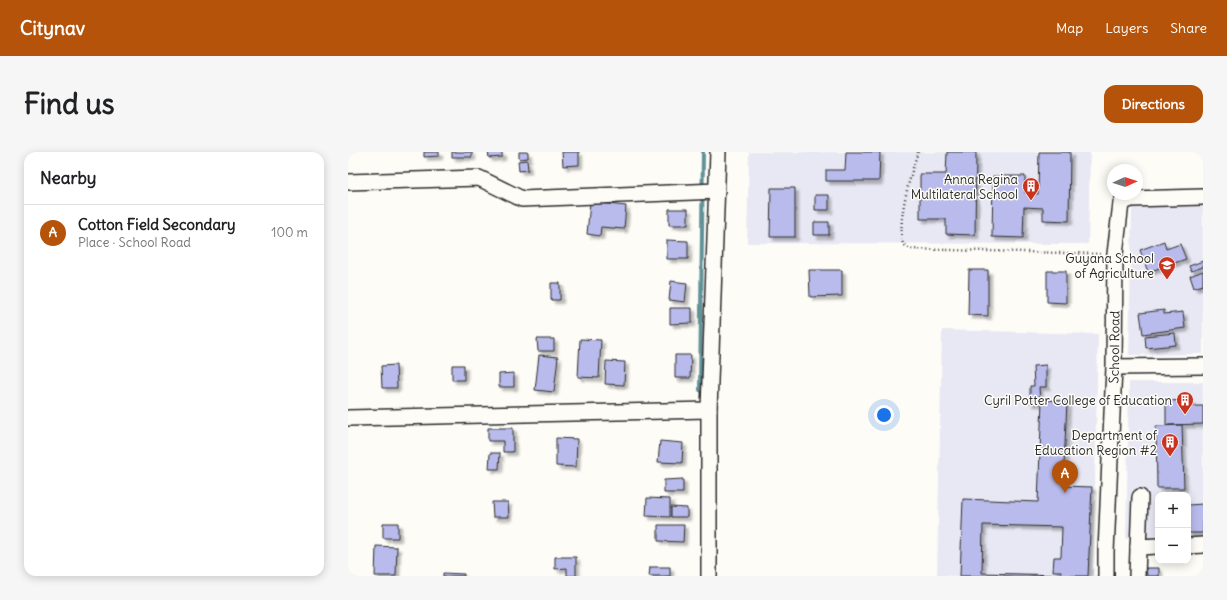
<!DOCTYPE html>
<meta charset="utf-8">
<style>
body{margin:0;font-family:Delius,sans-serif;background:#f6f6f6;color:#202124}
.controls{position:absolute;right:12px;bottom:12px;display:grid;overflow:hidden;border-radius:8px;box-shadow:0 2px 10px #0003}
.controls button{width:36px;height:36px;display:grid;place-items:center;padding:0;border:0;border-bottom:1px solid #e0e0e0;background:#fff;color:#202124;font:20px sans-serif}
.compass{position:absolute;left:759px;top:12px;width:36px;height:36px;border-radius:50%;background:#fff;box-shadow:0 2px 10px #0003;rotate:87deg}
.you{position:absolute;left:536px;top:263px;width:14px;height:14px;margin:-10px;border:3px solid #fff;border-radius:50%;background:#1a73e8;box-shadow:0 0 0 6px #1a73e833}
.badge{display:grid;place-items:center;width:26px;height:26px;border-radius:50%;background:#b45309;color:#fff;font-size:13px;font-weight:700}
.pin{position:absolute;translate:-50% -33px;filter:drop-shadow(0 1px 2px #0008)}
.pin::after{content:'';position:absolute;top:21px;width:14px;height:12px;background:inherit;clip-path:polygon(0 0,100% 0,50% 100%)}
.list{margin:0;padding:0;list-style:none}
h2{display:flex;justify-content:space-between;align-items:center;height:52px;margin:0;padding:0 16px;font-size:17px}
h2 small{font-size:13px;font-weight:400;color:#757577}
.list li{display:grid;grid-template-columns:26px 1fr auto;gap:12px;align-items:center;box-sizing:border-box;height:56px;padding:0 16px;border-top:1px solid #e0e0e0}
.list b{display:block;font-size:15px;white-space:nowrap}
.list p{margin:0;font-size:13px;white-space:nowrap;color:#757577}
.list em{font-size:13px;font-style:normal;color:#757577}
.map{position:relative;flex:none;width:855px;height:424px;overflow:hidden;border-radius:12px}
header{display:flex;align-items:center;gap:24px;box-sizing:border-box;height:56px;padding:0 20px;background:#b45309;color:#fff}
header strong{font-size:19px}
nav{display:flex;gap:22px;margin-inline-start:auto;font-size:14px}
.intro{display:flex;align-items:center;justify-content:space-between;box-sizing:border-box;height:96px;padding:0 24px}
h1{margin:0;font-size:28px}
.button{padding:10px 18px;border-radius:12px;background:#b45309;color:#fff;font-size:14px;font-weight:700}
main{display:flex;gap:24px;padding:0 24px}
aside{flex:1;background:#fff;border-radius:12px;box-shadow:0 2px 10px #0003}
.map>svg:first-child{display:block}
</style>
<header>
<strong>Citynav</strong>
<nav><a>Map</a><a>Layers</a><a>Share</a></nav>
</header>
<div class="intro"><h1>Find us</h1><a class="button">Directions</a></div>
<main>
<aside>
<h2>Nearby<small></small></h2>
<ul class="list">
<li><span class="badge">A</span><div><b>Cotton Field Secondary</b><p>Place · School Road</p></div><em>100 m</em></li>
</ul>
</aside>
<div class="map">
<svg width="855" height="424" viewBox="0 0 855 424">
<defs>
<filter id="shadow"><feDropShadow dx="3.5" dy="3.5" stdDeviation="1" flood-color="#0004"/></filter>
</defs>
<rect width="100%" height="100%" fill="#fdfcf7"/>
<filter id="ink" filterUnits="userSpaceOnUse"><feTurbulence type="fractalNoise" baseFrequency=".025" numOctaves="2"/><feDisplacementMap in="SourceGraphic" scale="8" xChannelSelector="R" yChannelSelector="G"/><feConvolveMatrix kernelMatrix="1 2 1 2 8 2 1 2 1" color-interpolation-filters="sRGB"/></filter>
<g filter="url(#ink)">
<path fill="#e8e8f4" d="M401,0H742L740,92L399,91Z
M855,53V202L781,203L784,54Z
M594,178L750,182L745,424H589Z
M781,230H855V386H840V343H810V387H778Z"/>
<g fill="none" stroke-linecap="round" stroke-linejoin="round">
<path stroke="#629298" stroke-width="4" d="M352,238L355,0"/>
</g>
<path fill="#b8bbec" stroke="#2b2b2b" fill-rule="evenodd" filter="url(#shadow)" d="M76,0H91V4L76,5Z
M104,0H124V5H104Z
M140,0H154V5L141,6Z
M171,0H180V6L171,7Z
M214,0H231V13L215,14Z
M498,0H532L531,29H478V18H497Z
M599,0H628L627,83L598,82V67H572V22H598Z
M691,0H722L721,69L695,68V56L676,55L675,86L644,85L645,24H677V41L690,42Z
M179,8L180,18L171,19L170,9Z
M423,36H447V85H422Z
M467,43H481V58H467Z
M242,50L278,54L276,77L253,75L252,84L239,82Z
M321,57H340V73H321Z
M466,70H481V83H466Z
M319,88L340,89V107H319Z
M816,89L818,97L832,92L838,107L800,120L792,98Z
M855,109V115L843,119L841,114Z
M461,118H494V144L462,145Z
M621,118H640V164L620,163Z
M699,119H718V151L699,150Z
M855,119V133L846,136L842,124Z
M323,129L339,131L337,150L321,148Z
M203,131H212V148H203Z
M322,156H344V171L322,172Z
M816,158V162L835,160L837,176L795,182L792,161Z
M827,181L828,193L798,196L797,184Z
M189,187H206V199H190Z
M232,187L253,188L251,226L230,225Z
M191,203L210,205L206,240L187,238Z
M327,203H343L342,226H327Z
M258,209L277,210L276,233L257,232Z
M48,213L49,236H34L33,214Z
M104,213H116V228H104Z
M698,213V235H691L692,251H682V234H686L685,214Z
M166,221V235H151V222Z
M694,248L719,249L715,334L744,335L740,424H612L615,347L690,350ZM635,373L714,375L713,405H706L705,419H713V423L634,421Z
M843,248V254H855V272L818,273V249Z
M834,273L836,336H809L808,274Z
M140,276H165V300H155V289H140Z
M208,286L229,287L228,315L208,314Z
M312,289L335,291L334,311L310,310Z
M142,301H152L151,317H141Z
M335,327V341H316V328Z
M299,346L322,347V365L298,364Z
M144,350H160L161,365H145Z
M855,352V381H840V353Z
M323,355L339,356V365H323Z
M35,371H50V386H35Z
M310,373H336L335,390L310,389Z
M28,394L49,395L48,424H27Z
M207,405H228V424H219V416L207,417Z
M302,415H322V424H301Z
M798,416H811V424H799Z
M95,421L116,422V424H95Z"/>
<g fill="none" stroke-linecap="round" stroke-linejoin="round">
<g stroke="#2b2b2b" stroke-width="18">
<g id="minor">
<path d="M0,30L131,26L174,47L369,39"/>
<path d="M766,215L855,214"/>
<path d="M0,266L361,258"/>
<path d="M840,394L855,393"/>
<path d="M790,395L810,394"/>
<path d="M361,424V258L370,0"/>
<path id="s1" d="M758,424V400L766,215L767,102L773,51L783,47L855,45"/>
<path d="M789,424L792,345"/>
</g>
</g>
<path stroke="#2b2b2b" stroke-width="2.5" stroke-dasharray="1 3" stroke-linecap="butt" d="M570,0C562,24 549,68 555,92L562,97L754,102"/>
<use href="#minor" stroke="#fdfcf7" stroke-width="15"/>
</g>
</g>
<defs>
<g id="building-pin" transform="scale(0.9)"><path d="M0 17L-7.5 6A9.5 9.5 0 1 1 7.5 6Z" fill="#c8321e" stroke="#fdfcf7"/><path d="M-4-6H4V6H1V3H-1V6H-4ZM-2.5-4.3h1.7v1.8h-1.7ZM.8-4.3h1.7v1.8H.8ZM-2.5-1h1.7V.8h-1.7ZM.8-1h1.7V.8H.8Z" fill="#fff"/></g>
<g id="school-pin" transform="scale(0.9)"><path d="M0 17L-7.5 6A9.5 9.5 0 1 1 7.5 6Z" fill="#c8321e" stroke="#fdfcf7"/><path d="M0-5L7-2L0 1L-7-2ZM-4 1L0 2.5L4 1V4Q0 6-4 4Z" fill="#fff"/></g>
</defs>
<g fill-rule="evenodd">
<use href="#building-pin" x="683" y="34"/>
<use href="#school-pin" x="819" y="113"/>
<use href="#building-pin" x="837" y="248"/>
<use href="#building-pin" x="822" y="290"/>
</g>
<g text-anchor="middle" stroke-width="3" stroke-linejoin="round" paint-order="stroke">
<g font-size="13" fill="#2b2b2b" stroke="#fdfcf7" text-anchor="end">
<text x="670" y="32">Anna Regina<tspan x="670" dy="15">Multilateral School</tspan></text>
<text x="806" y="111">Guyana School<tspan x="806" dy="15">of Agriculture</tspan></text>
<text x="824" y="253">Cyril Potter College of Education</text>
<text x="809" y="288">Department of<tspan x="809" dy="15">Education Region #2</tspan></text>
</g>
<g font-size="13" fill="#2b2b2b" stroke="#fdfcf7">
<text dy="5" stroke="none"><textPath href="#s1" startOffset="229">School Road</textPath></text>
</g>
</g>
</svg>
<div class="controls">
<button>+</button>
<button>−</button>
</div>
<svg class="compass" viewBox="-18 -18 36 36"><path d="M0-13l5 13h-10z" fill="#e53935"/><path d="M0 13l5-13h-10z" fill="#757577"/></svg>
<div class="you"></div>
<div class="pin badge" style="left:717px;top:341px">A</div>
</div>
</main>
